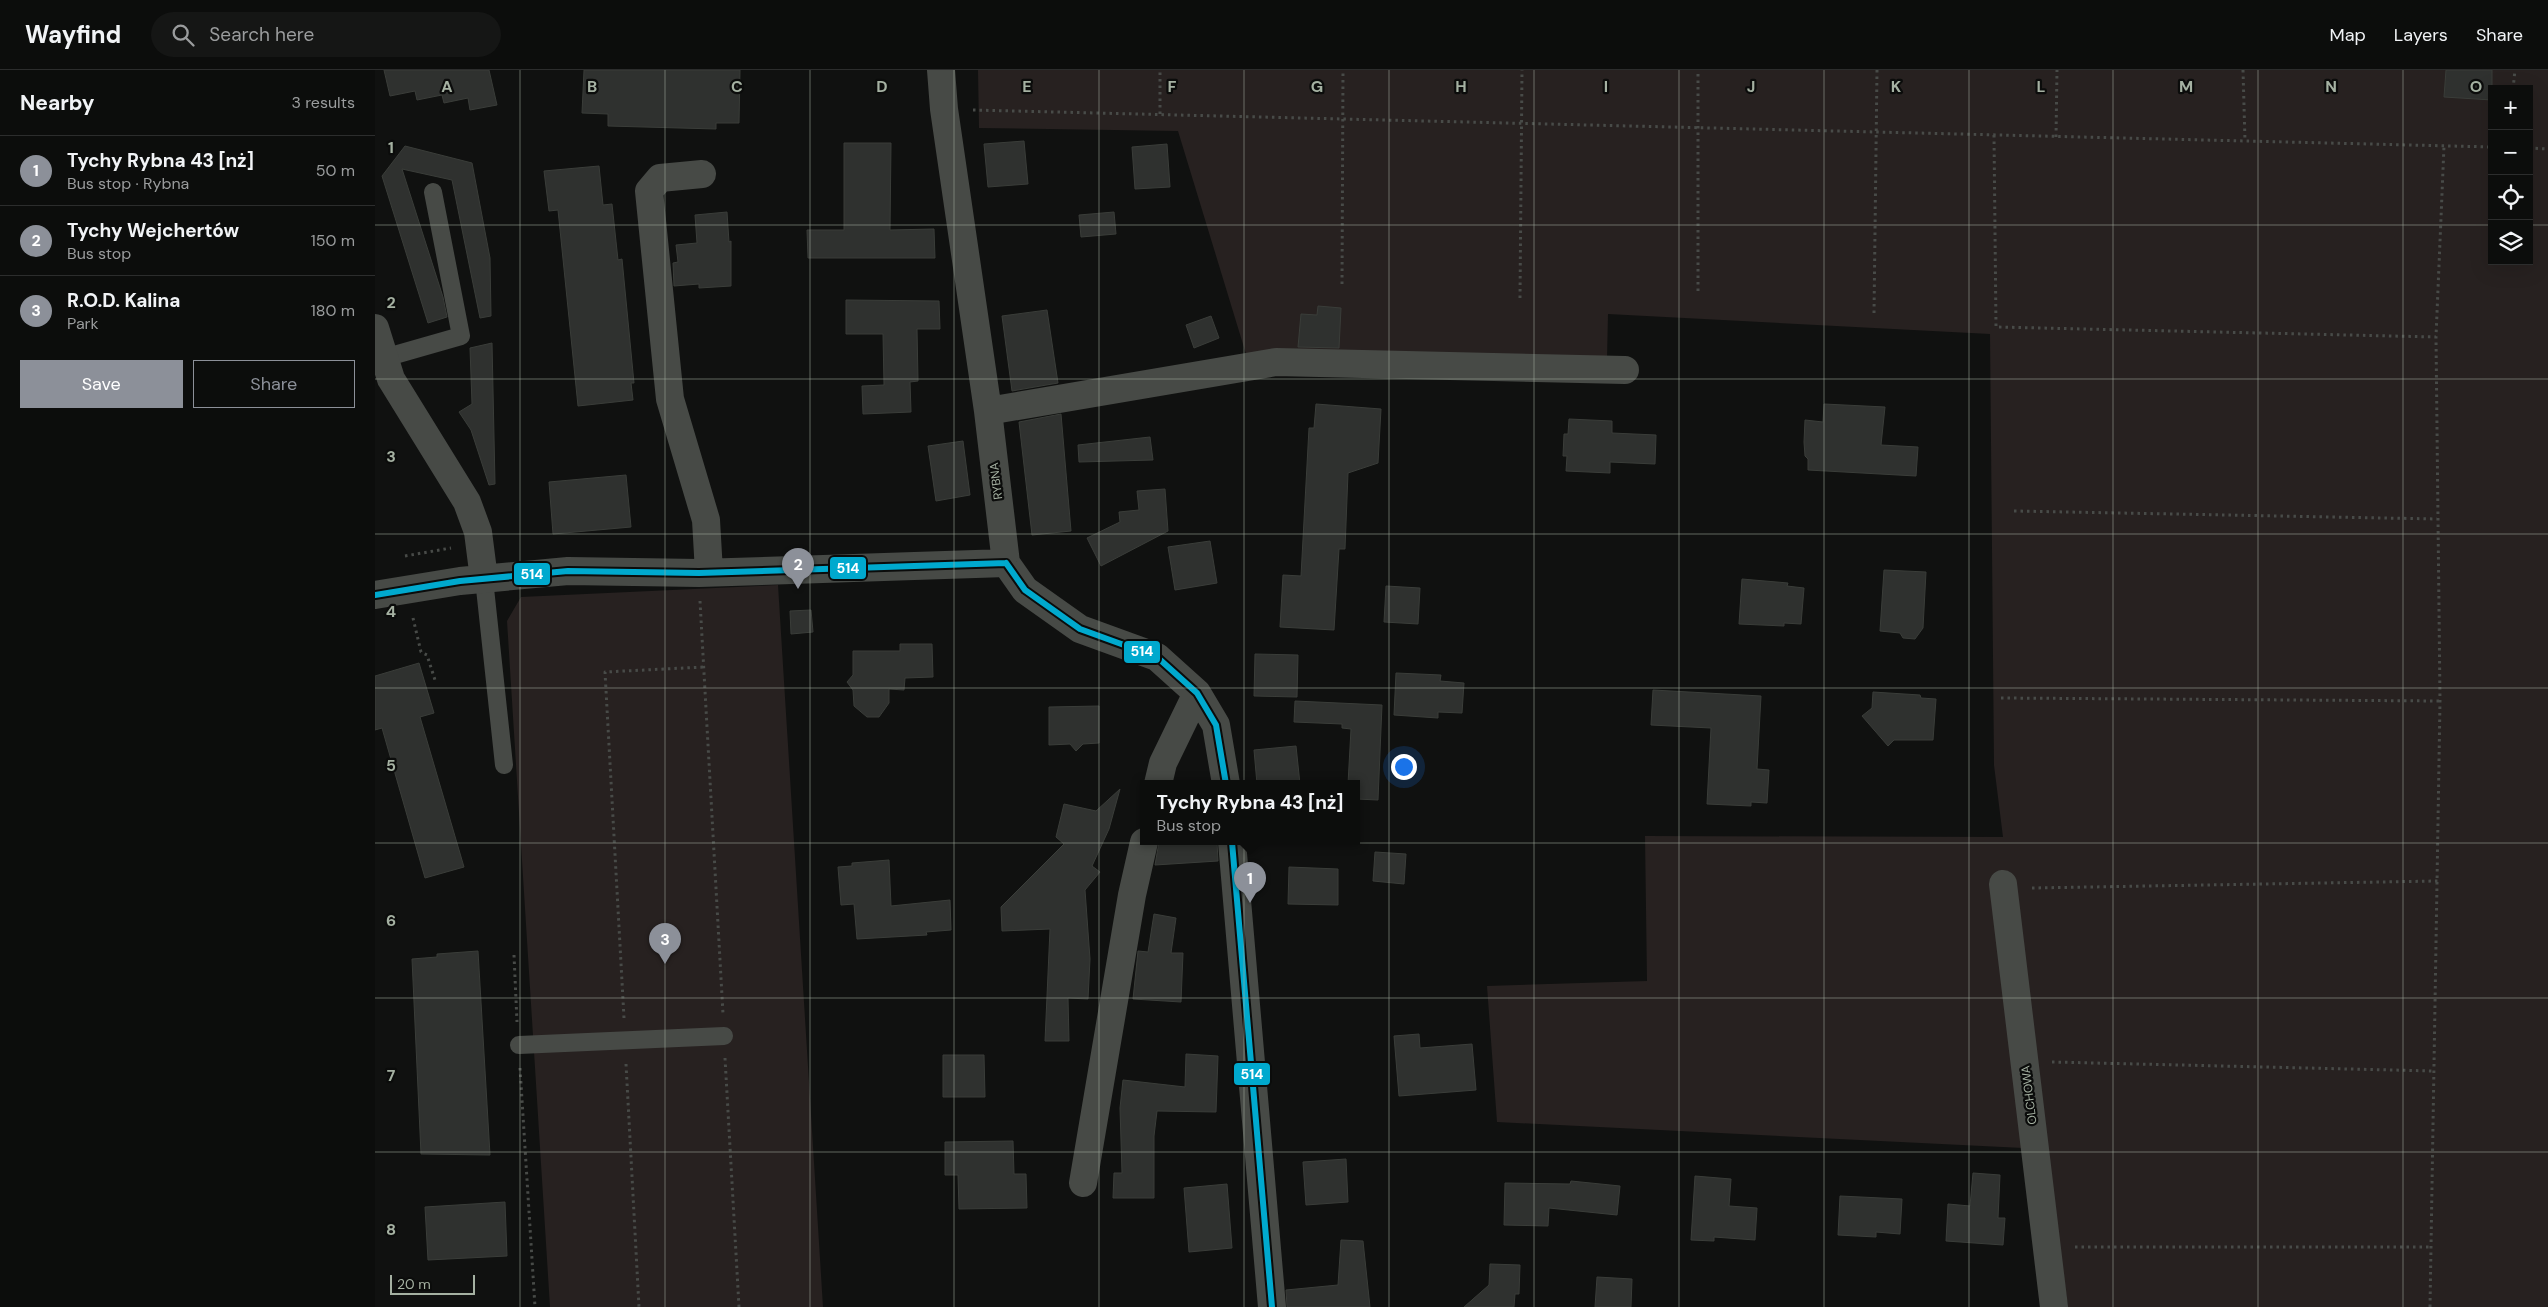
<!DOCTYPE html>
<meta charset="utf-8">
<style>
body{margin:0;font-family:"DM Sans",sans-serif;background:#151615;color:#f1f3f6}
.controls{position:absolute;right:15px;top:15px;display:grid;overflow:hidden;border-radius:0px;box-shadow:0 5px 20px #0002}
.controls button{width:45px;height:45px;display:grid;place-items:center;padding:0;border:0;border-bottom:1px solid #2c2d2d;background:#0c0d0c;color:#f1f3f6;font:25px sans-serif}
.scale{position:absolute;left:15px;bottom:12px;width:85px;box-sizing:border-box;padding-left:5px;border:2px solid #a5b1a2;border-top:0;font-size:14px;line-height:18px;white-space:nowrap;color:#a5b1a2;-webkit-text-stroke:4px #0b0c0b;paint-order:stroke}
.you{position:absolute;left:1028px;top:696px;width:18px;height:18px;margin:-12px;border:4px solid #fff;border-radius:50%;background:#1a73e8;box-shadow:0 0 0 8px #1a73e833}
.badge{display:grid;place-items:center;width:32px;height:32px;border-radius:50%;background:#8c9099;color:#fff;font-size:16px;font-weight:700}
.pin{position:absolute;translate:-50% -41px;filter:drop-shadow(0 1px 2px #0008)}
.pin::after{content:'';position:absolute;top:26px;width:18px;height:15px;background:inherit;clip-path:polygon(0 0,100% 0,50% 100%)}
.popup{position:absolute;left:765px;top:710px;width:220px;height:65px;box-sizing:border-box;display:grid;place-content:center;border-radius:0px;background:#0c0d0c;filter:drop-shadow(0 1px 4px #0005);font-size:16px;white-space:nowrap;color:#9a9c9d}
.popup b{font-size:19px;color:#f1f3f6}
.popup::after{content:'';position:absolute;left:50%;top:100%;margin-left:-10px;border:10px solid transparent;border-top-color:#0c0d0c}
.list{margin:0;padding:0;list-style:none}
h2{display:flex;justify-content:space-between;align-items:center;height:65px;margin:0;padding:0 20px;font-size:21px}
h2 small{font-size:16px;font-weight:400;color:#9a9c9d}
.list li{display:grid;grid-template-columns:32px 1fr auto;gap:15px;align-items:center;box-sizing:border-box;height:70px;padding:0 20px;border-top:1px solid #2c2d2d}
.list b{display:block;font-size:19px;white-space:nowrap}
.list p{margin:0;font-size:16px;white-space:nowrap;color:#9a9c9d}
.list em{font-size:16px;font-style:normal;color:#9a9c9d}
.actions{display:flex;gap:10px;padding:15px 20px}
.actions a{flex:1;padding:11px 0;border:1px solid #8c9099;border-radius:0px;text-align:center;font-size:18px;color:#8c9099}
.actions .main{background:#8c9099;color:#fff}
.icon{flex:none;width:28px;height:28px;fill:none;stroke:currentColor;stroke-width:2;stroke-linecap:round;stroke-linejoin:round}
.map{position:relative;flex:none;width:2173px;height:1237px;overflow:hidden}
header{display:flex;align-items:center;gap:30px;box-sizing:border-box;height:70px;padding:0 25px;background:#0c0d0c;border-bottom:1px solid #2c2d2d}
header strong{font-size:24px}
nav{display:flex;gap:28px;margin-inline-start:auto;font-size:18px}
.search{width:350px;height:45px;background:#151615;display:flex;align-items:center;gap:12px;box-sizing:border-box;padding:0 18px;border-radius:28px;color:#9a9c9d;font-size:19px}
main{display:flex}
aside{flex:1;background:#0c0d0c}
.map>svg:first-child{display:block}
</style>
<header>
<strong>Wayfind</strong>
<div class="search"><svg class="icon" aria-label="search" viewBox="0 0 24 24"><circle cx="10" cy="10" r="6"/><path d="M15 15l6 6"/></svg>Search here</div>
<nav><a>Map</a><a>Layers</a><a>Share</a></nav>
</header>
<main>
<aside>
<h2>Nearby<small>3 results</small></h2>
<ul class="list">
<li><span class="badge">1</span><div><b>Tychy Rybna 43 [nż]</b><p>Bus stop · Rybna</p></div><em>50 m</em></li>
<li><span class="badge">2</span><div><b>Tychy Wejchertów</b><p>Bus stop</p></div><em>150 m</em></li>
<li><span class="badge">3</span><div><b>R.O.D. Kalina</b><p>Park</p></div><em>180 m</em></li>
</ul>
<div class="actions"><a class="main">Save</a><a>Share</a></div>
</aside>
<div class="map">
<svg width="2173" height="1237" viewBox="0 0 2173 1237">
<rect width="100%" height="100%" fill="#101110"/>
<path fill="#272120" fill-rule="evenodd" d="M603,0H2173V1237H1693L1672,1088L1648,1078L1122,1052L1112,916L1272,911L1270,766L1628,767L1619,695L1615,264L1233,244L1232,289L871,284L803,61L604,58ZM2117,19H2154V191H2117Z
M403,515L448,1237H175L132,551L146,527Z"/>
<path fill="#2f312f" stroke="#3a3d39" d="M9,0H114L122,35L95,40L93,28L69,33L67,25L42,30L40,21L15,26Z
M209,0H365L364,53H341V59L233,56V44L207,43Z
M2071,0H2117V30L2069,27Z
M649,71L653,114L613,117L609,74Z
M469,73H516L515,160L559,159L560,188H433L432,160H469Z
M792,74L795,117L760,119L757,77Z
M30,76L97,93L115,188L116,246L105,248L77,110L27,99L68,227L72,247L53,253L7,106Z
M224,96L228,135L237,134L243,190L247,189L259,313H256L258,330L203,336L183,140L174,141L169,101Z
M352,142L354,172L356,171V216L324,218V214L299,216L298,193L303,192L301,175L322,173L320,145Z
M739,142L741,164L706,167L704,145Z
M471,230L564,231L565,259H542L543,311L535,312L536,342L488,344L487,316L509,315L508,264H471Z
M943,236L966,238L964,278L923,277L926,244L942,245Z
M672,240L683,313L637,321L627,246Z
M836,246L844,268L819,278L811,255Z
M117,273L120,414L114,415L96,360L84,342L97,334L95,278Z
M941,334L1006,339L1003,393L973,403L970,479H964L959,560L905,557L908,505L926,506L934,358H939Z
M1449,334L1510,337L1506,375L1543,377L1541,406L1433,400V389L1430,386L1429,372L1430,350L1448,352Z
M686,344L696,461L657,465L644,352Z
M1194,349L1237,351V363L1281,365L1280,394L1235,392V403L1191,401L1192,386H1188L1189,364H1193Z
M775,367L778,390L704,392L703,375Z
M588,371L595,425L561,431L553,376Z
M251,405L256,457L178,464L174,412Z
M790,419L793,461L726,496L712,468L745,452L744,442L764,440L762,421Z
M835,471L842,513L800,520L793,477Z
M1509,500L1551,502L1548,558L1540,569L1528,568L1525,563L1505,561Z
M1367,509L1413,513L1412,516L1429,518L1426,554L1409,553V556L1364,554Z
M1011,516L1045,518L1043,554L1009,552Z
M436,540L438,562L416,564L415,541Z
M525,574H557L558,607L530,608L529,620L514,619V633L504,647H492L479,636L478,620L472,612L478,605V581H525Z
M880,584L923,585L922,627L879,626Z
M44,593L59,643L45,647L89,797L50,808L7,658L0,660V606Z
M1021,603L1066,605L1065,611L1089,613L1087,643L1063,642V648L1019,645Z
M1278,620L1386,626L1382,699L1394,700L1392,733L1376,732V736L1332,734L1336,658L1276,655Z
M1498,622L1545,625L1546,628L1561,629L1558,670H1519L1513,676L1487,646L1497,638Z
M920,631L1007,635L1003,730L981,729V714H973L976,659L967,658V654L919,652Z
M724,636V673L708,674L701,681L695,674L674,675V637Z
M921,676L925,714H882L879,680Z
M745,719L734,759L717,796L725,802L710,820L715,889L713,929L693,928L694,971H670L675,859L627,861L626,837L689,774L681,767L689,734L721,741Z
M784,772H842L843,791L780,795Z
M1000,782L1031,784L1029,814L998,811Z
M514,790L516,836L575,830L576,860L551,862L552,865L482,869L479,834L466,835L463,797L477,796V793Z
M914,797L963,799V835L913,834Z
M779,844L801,848L796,883H808L806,932L758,929L763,881L773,882Z
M103,881L115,1085L46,1084L37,889L62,887V884Z
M1044,964L1045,978L1097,974L1101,1020L1024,1026L1019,966Z
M811,984L843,986L841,1042L782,1041L779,1066V1128H738L739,1103H747L745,1038L748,1010L810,1017Z
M568,985H609L610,1027H568Z
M638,1071L639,1104H651L652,1138L584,1139L583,1105H570V1072Z
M971,1089L973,1132L931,1135L928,1092Z
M1598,1103L1625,1105L1623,1148H1630L1628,1175L1571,1171L1573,1134L1595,1136Z
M1320,1106L1356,1109L1354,1136L1382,1138L1380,1170L1339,1167V1171L1316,1170Z
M1196,1111L1245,1116L1242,1145L1174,1138L1173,1156L1129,1155L1130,1113L1195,1114Z
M852,1114L857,1178L814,1182L809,1118Z
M1465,1126L1527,1129L1525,1164L1501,1162V1167L1463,1165Z
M130,1132L132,1186L53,1190L50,1137Z
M966,1170L988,1171L995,1237H912L911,1220L963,1215Z
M1115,1194L1145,1195L1144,1224H1140L1139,1237H1089L1114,1215Z
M1222,1207L1257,1209L1256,1237H1220Z"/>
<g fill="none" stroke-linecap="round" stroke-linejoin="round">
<path stroke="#484b48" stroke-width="3" stroke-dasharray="2.5 4" stroke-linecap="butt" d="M1868,0L1870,71
M2138,19L2140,0
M598,40L2117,77
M785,44V0
M1619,65L1621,257L2061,267
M1681,67L1682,0
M2154,78L2173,79
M967,214L968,0
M1323,221V0
M1145,228L1147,0
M1499,243L1502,0
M1639,441L2062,449
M30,486L76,478
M325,531L348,944
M38,548L46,582L52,585L60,610
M1626,628L2065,631
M1657,818L2063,811
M139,885L142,952
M249,948L230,602L329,597
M350,988L364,1237
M1677,992L2059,1001
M251,994L264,1237
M145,998L160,1237
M1700,1177H2056
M2055,1237L2065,631L2061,267L2069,76"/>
<path stroke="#474a46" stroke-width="18" d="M9,288L86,266L58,122
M109,509L129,695
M144,975L349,966"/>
<path stroke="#474a46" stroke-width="28" d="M566,0L569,39L613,341L631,493L650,520L705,559L782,587L822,623L841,655L851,714
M327,104L285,108L274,121L295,329L331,450L334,502
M0,258L16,309L92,432L103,462L109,509
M613,341L901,292L1250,300
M0,525L85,511L193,501L324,503L631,493
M783,714L788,693L822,623
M857,772L897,1237
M1628,814L1679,1237
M708,1113L757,825L769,772"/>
<g stroke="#0b0c0b" stroke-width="10">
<path id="bus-1" d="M631,493L650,520L705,559L782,587L822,623L841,655L851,714
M0,525L85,511L193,501L324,503L631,493
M857,772L897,1237"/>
</g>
<use href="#bus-1" stroke="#00a9ce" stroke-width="6"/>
</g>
<path fill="none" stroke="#a5b1a2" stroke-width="1" stroke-opacity="0.55" d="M145,0V1237M290,0V1237M435,0V1237M579,0V1237M724,0V1237M869,0V1237M1014,0V1237M1159,0V1237M1304,0V1237M1449,0V1237M1594,0V1237M1738,0V1237M1883,0V1237M2028,0V1237M0,155H2117M2154,155H2173M0,309H2173M0,464H2173M0,618H2173M0,773H2173M0,928H2173M0,1082H2173"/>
<g text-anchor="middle" stroke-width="4.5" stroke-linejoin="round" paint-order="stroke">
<g font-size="12" fill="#a5b1a2" stroke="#0b0c0b">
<text transform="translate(621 411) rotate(-97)" y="4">RYBNA</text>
<text transform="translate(1654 1025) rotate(-97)" y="4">OLCHOWA</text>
</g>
</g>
<g font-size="16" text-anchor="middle" font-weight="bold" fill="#a5b1a2" stroke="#0b0c0b" stroke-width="4.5" stroke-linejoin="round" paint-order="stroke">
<text x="72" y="22">A</text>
<text x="217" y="22">B</text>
<text x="362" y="22">C</text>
<text x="507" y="22">D</text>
<text x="652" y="22">E</text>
<text x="797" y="22">F</text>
<text x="942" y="22">G</text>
<text x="1086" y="22">H</text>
<text x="1231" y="22">I</text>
<text x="1376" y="22">J</text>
<text x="1521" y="22">K</text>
<text x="1666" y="22">L</text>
<text x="1811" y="22">M</text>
<text x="1956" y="22">N</text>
<text x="2101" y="22">O</text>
<text x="16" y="83">1</text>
<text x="16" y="238">2</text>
<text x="16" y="392">3</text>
<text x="16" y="547">4</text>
<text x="16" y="701">5</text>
<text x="16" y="856">6</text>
<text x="16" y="1011">7</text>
<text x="16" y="1165">8</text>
</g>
<g stroke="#0b0c0b" stroke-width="2">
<rect x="454" y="486" width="38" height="24" rx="5" fill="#00a9ce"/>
<rect x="138" y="492" width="38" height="24" rx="5" fill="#00a9ce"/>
<rect x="748" y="570" width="38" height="24" rx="5" fill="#00a9ce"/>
<rect x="858" y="992" width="38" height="24" rx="5" fill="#00a9ce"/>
</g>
<g font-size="14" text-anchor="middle" font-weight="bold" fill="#fff">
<text x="473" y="503">514</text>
<text x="157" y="509">514</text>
<text x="767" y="586">514</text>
<text x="877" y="1009">514</text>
</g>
</svg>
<div class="controls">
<button>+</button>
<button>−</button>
<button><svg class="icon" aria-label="locate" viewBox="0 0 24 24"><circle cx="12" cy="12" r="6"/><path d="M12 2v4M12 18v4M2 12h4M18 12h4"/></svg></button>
<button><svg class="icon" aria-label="layers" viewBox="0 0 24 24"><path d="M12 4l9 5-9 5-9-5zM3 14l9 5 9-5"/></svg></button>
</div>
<div class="scale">20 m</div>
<div class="you"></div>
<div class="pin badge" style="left:875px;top:833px">1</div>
<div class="popup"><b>Tychy Rybna 43 [nż]</b>Bus stop</div>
<div class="pin badge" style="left:423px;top:519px">2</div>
<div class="pin badge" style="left:290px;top:894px">3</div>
</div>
</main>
